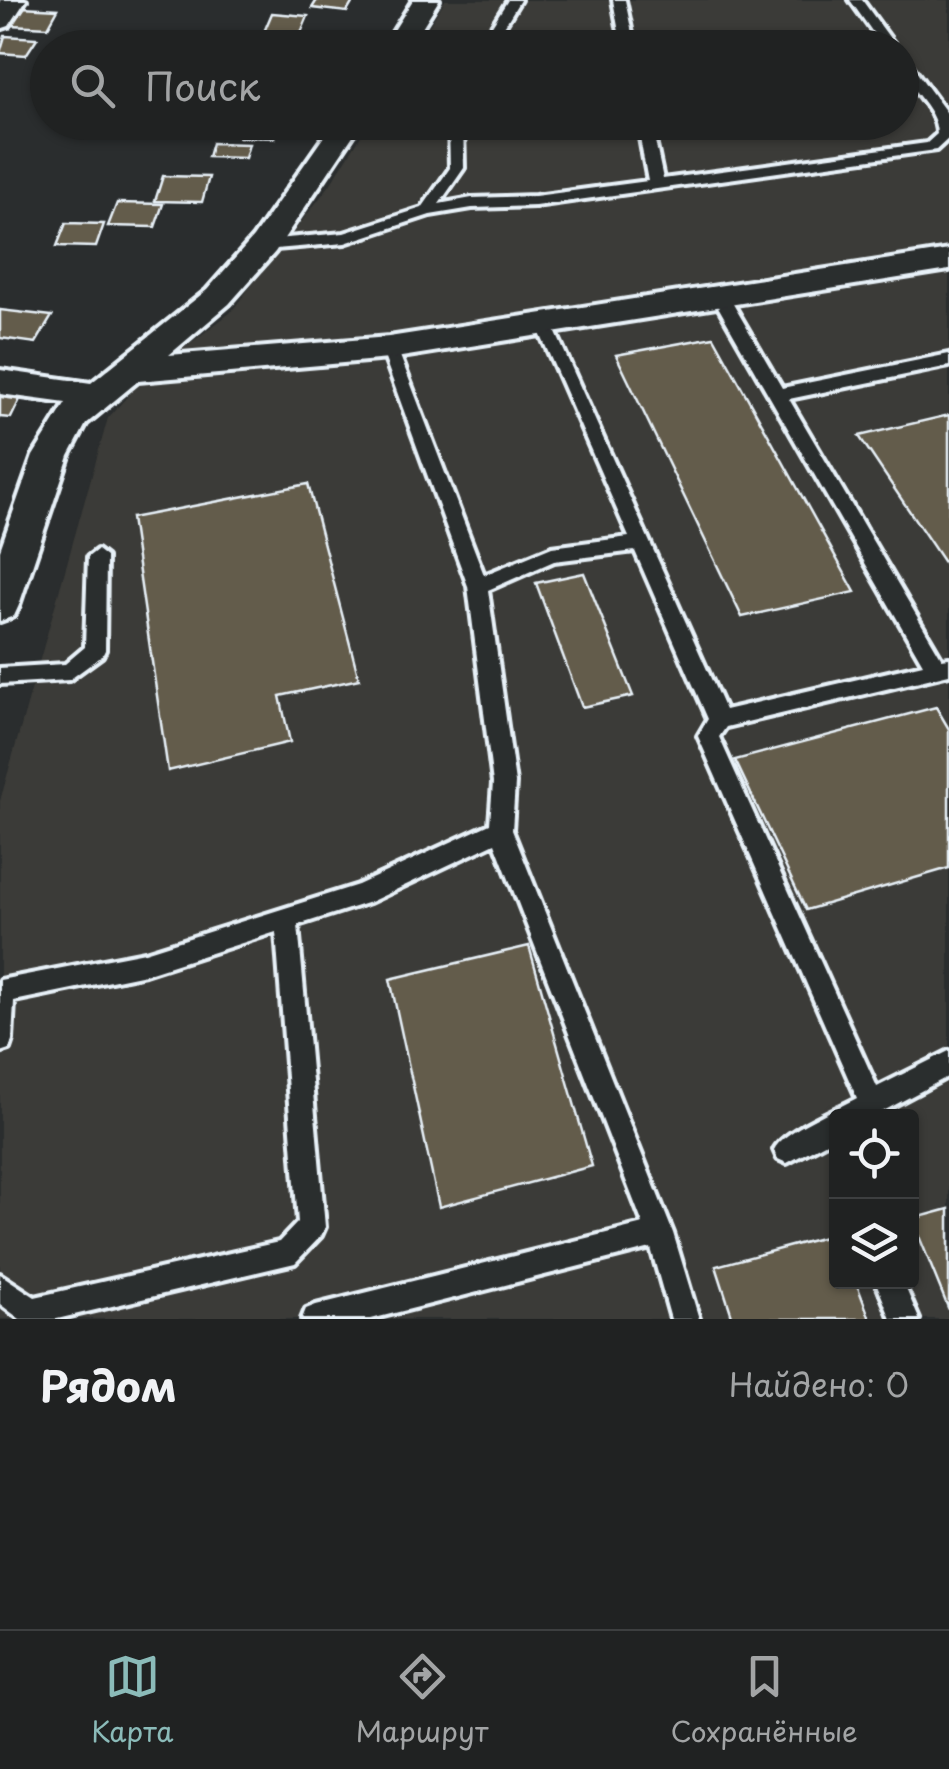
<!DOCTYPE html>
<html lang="ru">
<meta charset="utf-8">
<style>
body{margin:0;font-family:"Playpen Sans",sans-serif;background:#282a2a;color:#f1f3f6}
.controls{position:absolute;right:30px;bottom:30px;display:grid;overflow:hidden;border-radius:10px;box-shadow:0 2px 8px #0004}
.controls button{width:90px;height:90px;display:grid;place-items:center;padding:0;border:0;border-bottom:2px solid #3d3f40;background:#202222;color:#f1f3f6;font:50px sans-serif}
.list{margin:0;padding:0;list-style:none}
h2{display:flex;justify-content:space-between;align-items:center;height:130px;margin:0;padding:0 40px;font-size:42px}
h2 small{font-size:32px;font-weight:400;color:#a2a4a5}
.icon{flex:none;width:55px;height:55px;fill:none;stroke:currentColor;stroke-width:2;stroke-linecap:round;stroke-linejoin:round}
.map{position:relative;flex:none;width:949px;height:1319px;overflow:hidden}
.search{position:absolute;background:#202222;box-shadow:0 2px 8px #0004;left:30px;right:30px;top:30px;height:110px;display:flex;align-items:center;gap:25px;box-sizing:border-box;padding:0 35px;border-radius:55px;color:#a2a4a5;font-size:38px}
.sheet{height:310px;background:#202222}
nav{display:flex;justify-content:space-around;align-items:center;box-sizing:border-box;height:140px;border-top:2px solid #3d3f40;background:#202222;font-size:28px;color:#a2a4a5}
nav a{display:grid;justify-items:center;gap:5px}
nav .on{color:#8bbbb9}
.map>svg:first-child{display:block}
</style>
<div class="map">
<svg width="949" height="1319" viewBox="0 0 949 1319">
<rect width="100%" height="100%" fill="#2a2d2e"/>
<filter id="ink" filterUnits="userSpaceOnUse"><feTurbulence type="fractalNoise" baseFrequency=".01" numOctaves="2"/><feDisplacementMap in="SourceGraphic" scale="20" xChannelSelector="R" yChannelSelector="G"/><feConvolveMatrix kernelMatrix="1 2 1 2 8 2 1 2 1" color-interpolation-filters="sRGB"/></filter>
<g filter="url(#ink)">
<path fill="#3b3b37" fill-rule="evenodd" d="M445,0H949V1319H0V801L108,418L142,380L230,313L330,185L369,123L902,122V48L416,47ZM836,1116H912V1282H836Z"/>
<path fill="#645b4c" stroke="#e8f1f8" stroke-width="2.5" d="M317,0H354L347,12L312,8Z
M21,7L58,9L48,27L11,25Z
M272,13L308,16L300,35L264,32Z
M5,36L37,38L26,55L0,53Z
M243,122H279L275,138L239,137Z
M212,143L249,144L245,158L208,157Z
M163,176L209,177L202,202L155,201Z
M117,203L163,204L155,227L108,226Z
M66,223L104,224L96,247L57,246Z
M0,310L52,316L36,343L0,338Z
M714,337L855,592L742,617L616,355Z
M0,391L23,393L11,418L0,417Z
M949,415V570L859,436Z
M308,484L359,679L280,696L290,742L168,771L131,518Z
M584,573L633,696L582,707L536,583Z
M936,707L949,729V868L806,910L735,760Z
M529,946L592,1166L439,1207L390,979Z
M949,1209V1310L912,1219Z
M836,1234V1282H856L870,1319H733L716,1266Z"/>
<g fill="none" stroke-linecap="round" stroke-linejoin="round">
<g stroke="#e8f1f8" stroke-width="8">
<path id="service" d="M508,0H520L491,48H478Z
M613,0H625L635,48H622Z
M850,0H862L897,48H884Z
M902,58L907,59L949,116V138L936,150L535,206L472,208L430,215L345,243L264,250L256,245L264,240L344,233L422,208L450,168L449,122H463L464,168L439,204L472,198L535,196L648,181L637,122H651L663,179L927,143L937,134C937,104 900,87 902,58Z
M720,291L726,292L782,388L949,354V366L789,399L942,659L949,658V674L726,727L719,737L877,1087L949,1051V1076L874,1116H836V1137L787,1163L778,1159L774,1150C782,1131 839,1108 857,1098L698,736L708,719L635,551L554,561L488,590L515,783L512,830L673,1233L699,1319H671L651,1248L371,1319H302L306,1309L316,1305L643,1224L495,843L370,902L298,925L325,1227L321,1236L295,1263L57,1319H20L0,1304V1274L35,1297L279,1242L298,1222L276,932L145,974L14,1001L12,1040L9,1049L0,1052V980L145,952L358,885L490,824L493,783L468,586L381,348L383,344H395L397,348L484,575L552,547L629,537L536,324L544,319L552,324L725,710L923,664L712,296Z
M97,550L106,557L105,650L102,656L69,680L0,684V668L65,664L85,647L88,557Z
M876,1282H903L919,1319H891Z"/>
</g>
<g stroke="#e8f1f8" stroke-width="8">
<path id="minor" d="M26,0L9,26L0,29V0Z
M413,0H439L409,48H383Z
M334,122H362L275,252L229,304L169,355L389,337L949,250V270L389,359L138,381L86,424L69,456L19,605L14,616L0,621V550L33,456L66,403L0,394V370L91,383L207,290L253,238Z"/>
</g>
<use href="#service" fill="#2a2d2e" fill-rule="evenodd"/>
<use href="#minor" fill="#2a2d2e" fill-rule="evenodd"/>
</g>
</g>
</svg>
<div class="controls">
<button><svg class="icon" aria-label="locate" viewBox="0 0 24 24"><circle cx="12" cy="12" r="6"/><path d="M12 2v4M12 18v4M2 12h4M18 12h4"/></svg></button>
<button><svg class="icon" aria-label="layers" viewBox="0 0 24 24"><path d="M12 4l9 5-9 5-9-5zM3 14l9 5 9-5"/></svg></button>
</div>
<div class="search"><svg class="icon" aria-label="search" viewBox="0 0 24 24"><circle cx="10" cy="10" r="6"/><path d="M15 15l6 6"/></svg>Поиск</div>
</div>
<section class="sheet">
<h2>Рядом<small>Найдено: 0</small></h2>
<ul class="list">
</ul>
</section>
<nav>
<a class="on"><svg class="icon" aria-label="map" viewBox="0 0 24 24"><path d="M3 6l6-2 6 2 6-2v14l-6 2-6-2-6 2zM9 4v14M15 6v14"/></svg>Карта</a>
<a><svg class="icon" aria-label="directions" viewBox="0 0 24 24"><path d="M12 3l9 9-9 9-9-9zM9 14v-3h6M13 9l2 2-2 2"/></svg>Маршрут</a>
<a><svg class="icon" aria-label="saved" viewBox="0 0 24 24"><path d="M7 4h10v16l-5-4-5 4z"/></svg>Сохранённые</a>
</nav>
